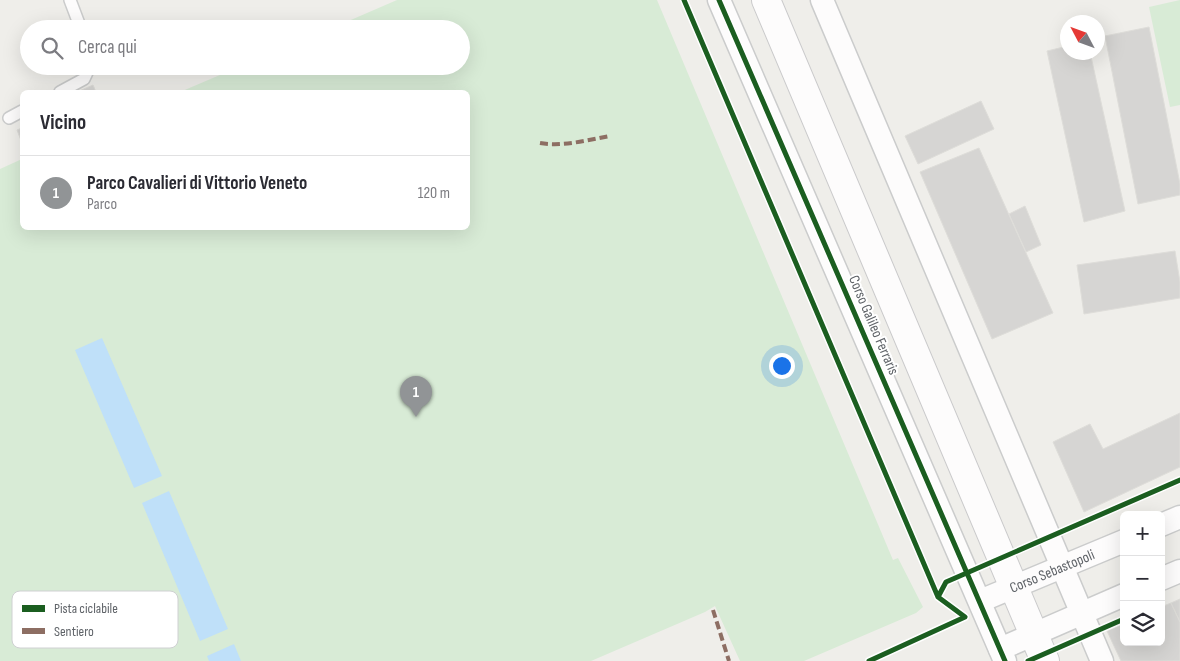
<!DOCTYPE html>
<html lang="it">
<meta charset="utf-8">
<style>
body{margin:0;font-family:"Sofia Sans Condensed",sans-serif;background:#f7f7f7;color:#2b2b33}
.controls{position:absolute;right:15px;bottom:15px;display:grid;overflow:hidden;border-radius:8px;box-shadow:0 5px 20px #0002}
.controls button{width:45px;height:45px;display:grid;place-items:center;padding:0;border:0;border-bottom:1px solid #e1e1e2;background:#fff;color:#2b2b33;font:25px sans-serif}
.compass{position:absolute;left:1060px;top:15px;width:45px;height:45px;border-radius:50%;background:#fff;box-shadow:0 5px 20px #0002;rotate:311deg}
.you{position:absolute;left:781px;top:365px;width:18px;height:18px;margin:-12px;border:4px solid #fff;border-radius:50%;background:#1a73e8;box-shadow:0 0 0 8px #1a73e833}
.badge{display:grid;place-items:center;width:32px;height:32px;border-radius:50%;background:#919496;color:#fff;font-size:16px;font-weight:700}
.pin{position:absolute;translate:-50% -41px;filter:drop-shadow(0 1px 2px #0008)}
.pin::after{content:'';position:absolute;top:26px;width:18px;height:15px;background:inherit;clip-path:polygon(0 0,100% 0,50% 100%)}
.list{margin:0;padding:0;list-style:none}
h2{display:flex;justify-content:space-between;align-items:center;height:65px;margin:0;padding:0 20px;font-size:21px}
h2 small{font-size:16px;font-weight:400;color:#7c7c81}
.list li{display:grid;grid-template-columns:32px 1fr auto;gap:15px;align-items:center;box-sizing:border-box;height:75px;padding:0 20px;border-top:1px solid #e1e1e2}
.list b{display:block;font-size:19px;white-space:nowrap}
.list p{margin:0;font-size:16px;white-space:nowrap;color:#7c7c81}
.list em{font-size:16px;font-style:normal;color:#7c7c81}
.icon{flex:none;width:28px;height:28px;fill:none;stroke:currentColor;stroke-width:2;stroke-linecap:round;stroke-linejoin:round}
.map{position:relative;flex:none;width:1180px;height:661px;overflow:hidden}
.search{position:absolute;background:#fff;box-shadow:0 5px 20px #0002;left:20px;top:20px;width:450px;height:55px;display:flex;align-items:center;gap:12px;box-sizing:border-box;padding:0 18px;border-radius:28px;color:#7c7c81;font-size:19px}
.panel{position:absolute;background:#fff;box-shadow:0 5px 20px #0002;left:20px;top:90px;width:450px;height:140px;border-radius:8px}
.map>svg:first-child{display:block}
</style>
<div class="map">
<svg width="1180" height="661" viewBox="0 0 1180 661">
<rect width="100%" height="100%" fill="#efeeea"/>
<path fill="#d8ebd6" d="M397,0H657L893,560L898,558L923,607L916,613L804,661H740L715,606L705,612L591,661H0V169L22,159V228H468V92H180L241,66H461V29H330Z
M1180,0V105L1170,107L1149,7Z"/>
<path fill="#bfe0f9" d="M102,338L162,476L134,488L75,350Z
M169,491L228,629L200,641L142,503Z
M234,644L241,661H209L207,656Z"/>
<path fill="#d6d5d3" stroke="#deddd9" d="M289,24L291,29H279Z
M1149,27L1180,184V195L1138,204L1105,36Z
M1068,46V52H1090L1125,211L1084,222L1047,51Z
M93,85L96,92H77Z
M981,101L994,129L918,164L905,136Z
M22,128V143L17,130Z
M979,148L1053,313L992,339L920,172Z
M1025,206L1041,245L1026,252L1009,214Z
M1175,251L1180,282V298L1084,314L1077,265Z
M1180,413V467L1084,512L1053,442L1090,424L1103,449Z
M1180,599V622L1171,603Z
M1171,603L1180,622V661H1121L1107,631L1124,624V642H1161V607Z"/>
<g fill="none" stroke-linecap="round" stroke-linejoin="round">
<g stroke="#cbcccc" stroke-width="14">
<path id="lane" d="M70,0L81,29
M60,92L84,79L90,66
M9,118L22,111"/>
</g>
<g stroke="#cbcccc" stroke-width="25">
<g id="street">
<path d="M719,0L1005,661"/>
<path d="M822,0L1102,661"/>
<path d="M1161,525L1180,517"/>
<path d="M1161,579L1180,571"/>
<path id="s1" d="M980,601L1124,541"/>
<path d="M1000,649L1124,595"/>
</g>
</g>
<g stroke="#cacacb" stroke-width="30">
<path id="secondary" d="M766,0L1045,661"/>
</g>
<use href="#lane" stroke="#fdfcfc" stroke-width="11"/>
<use href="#street" stroke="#fdfcfc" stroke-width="22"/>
<use href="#secondary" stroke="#fdfcfc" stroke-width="28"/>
<path stroke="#8d6e63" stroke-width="4" stroke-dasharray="8 4" stroke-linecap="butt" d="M540,143C563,147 587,140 610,136
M713,610L729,661"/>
<g stroke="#fff" stroke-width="8">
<path id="cycleway" d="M684,0L938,597L965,617L869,661
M719,0L1005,661
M938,597L946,582L1180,480
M1028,661L1124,619"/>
</g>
<use href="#cycleway" stroke="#1b5e20" stroke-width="5"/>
</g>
<g text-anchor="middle" stroke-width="4" stroke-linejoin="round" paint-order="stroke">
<g font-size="15" fill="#5f6368" stroke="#fff">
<text transform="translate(874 325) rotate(67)" y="5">Corso Galileo Ferraris</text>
<text dy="5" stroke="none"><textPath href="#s1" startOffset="78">Corso Sebastopoli</textPath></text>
</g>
</g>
<rect x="12" y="591" width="166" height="57" rx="8" fill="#fff" stroke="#cfd0d2" stroke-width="1"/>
<rect x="22" y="605" width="23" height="7" fill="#1b5e20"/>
<rect x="22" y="628" width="23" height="6" fill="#8d6e63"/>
<g font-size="14" fill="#5f6368">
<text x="54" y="613">Pista ciclabile</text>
<text x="54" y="636">Sentiero</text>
</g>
</svg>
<div class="controls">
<button>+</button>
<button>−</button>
<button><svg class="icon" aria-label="layers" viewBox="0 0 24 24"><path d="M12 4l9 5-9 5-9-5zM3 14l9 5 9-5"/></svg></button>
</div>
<svg class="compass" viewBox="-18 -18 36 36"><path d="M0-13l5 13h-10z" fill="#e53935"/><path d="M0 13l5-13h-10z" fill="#7c7c81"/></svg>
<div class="you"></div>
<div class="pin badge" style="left:416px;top:417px">1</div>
<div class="search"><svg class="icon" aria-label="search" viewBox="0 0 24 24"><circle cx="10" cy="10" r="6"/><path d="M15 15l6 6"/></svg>Cerca qui</div>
<section class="panel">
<h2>Vicino<small></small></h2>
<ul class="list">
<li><span class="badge">1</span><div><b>Parco Cavalieri di Vittorio Veneto</b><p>Parco</p></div><em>120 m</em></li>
</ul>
</section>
</div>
